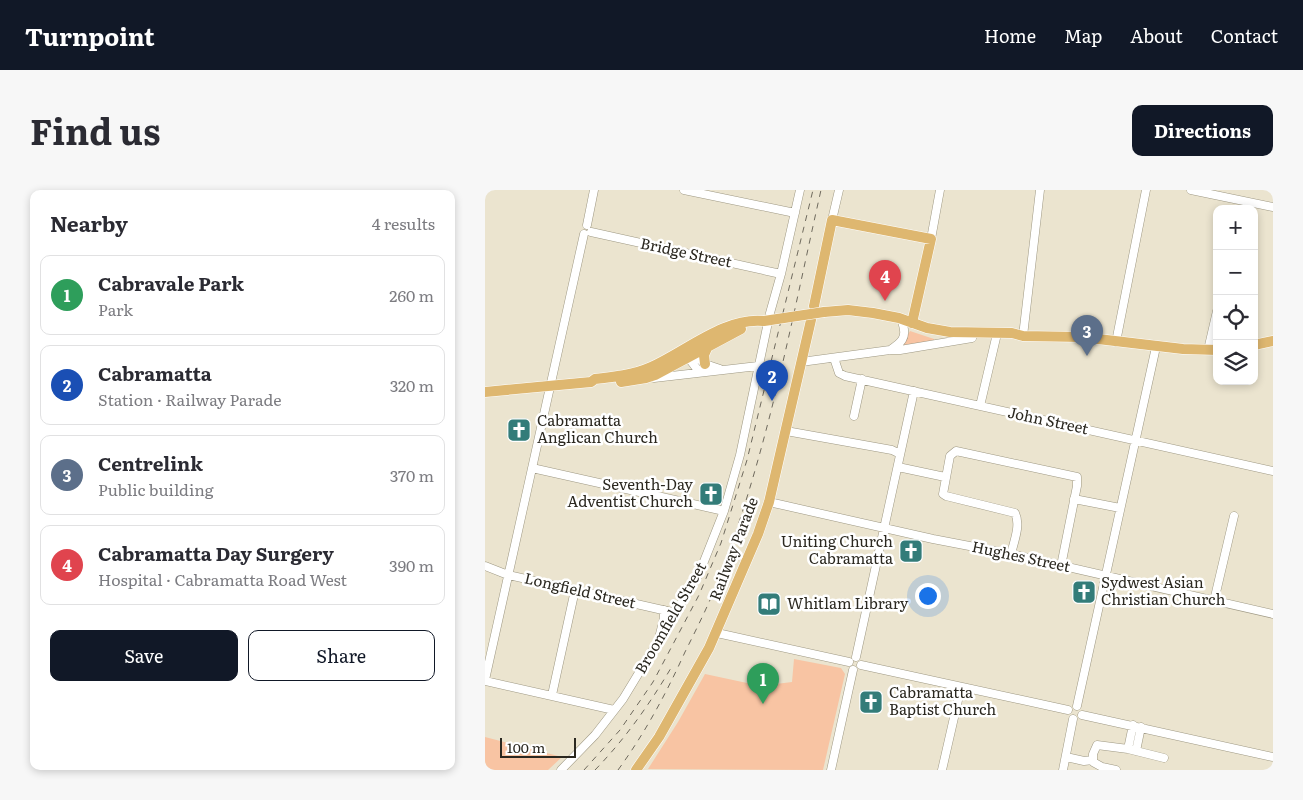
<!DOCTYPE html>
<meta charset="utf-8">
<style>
body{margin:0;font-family:Literata,serif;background:#f7f7f7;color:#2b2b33}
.controls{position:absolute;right:15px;top:15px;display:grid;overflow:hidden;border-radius:10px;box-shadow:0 2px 8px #0003}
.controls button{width:45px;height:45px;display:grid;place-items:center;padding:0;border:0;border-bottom:1px solid #e1e1e2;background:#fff;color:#2b2b33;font:25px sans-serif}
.scale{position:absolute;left:15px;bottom:12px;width:76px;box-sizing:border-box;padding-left:5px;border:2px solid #2b2820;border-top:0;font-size:14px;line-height:18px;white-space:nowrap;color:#2b2820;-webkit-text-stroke:4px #fff;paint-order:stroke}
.you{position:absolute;left:442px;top:405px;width:18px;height:18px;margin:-12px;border:4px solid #fff;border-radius:50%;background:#1a73e8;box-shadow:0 0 0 8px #1a73e833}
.badge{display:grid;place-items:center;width:32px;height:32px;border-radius:50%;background:#111827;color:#fff;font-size:16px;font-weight:700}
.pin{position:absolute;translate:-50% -41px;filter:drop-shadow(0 1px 2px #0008)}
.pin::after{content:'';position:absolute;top:26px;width:18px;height:15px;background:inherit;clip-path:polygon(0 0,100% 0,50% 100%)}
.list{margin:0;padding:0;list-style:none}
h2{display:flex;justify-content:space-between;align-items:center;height:65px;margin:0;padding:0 20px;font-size:21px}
h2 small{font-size:16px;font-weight:400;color:#7c7c81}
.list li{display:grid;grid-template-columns:32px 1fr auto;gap:15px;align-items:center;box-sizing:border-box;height:80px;margin:0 10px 10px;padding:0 10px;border:1px solid #e1e1e2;border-radius:10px}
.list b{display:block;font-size:19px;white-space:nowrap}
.list p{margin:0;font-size:16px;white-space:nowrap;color:#7c7c81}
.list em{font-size:16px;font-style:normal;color:#7c7c81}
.actions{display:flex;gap:10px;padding:15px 20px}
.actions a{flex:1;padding:11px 0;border:1px solid #111827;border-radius:10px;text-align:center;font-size:18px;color:#111827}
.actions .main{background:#111827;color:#fff}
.icon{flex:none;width:28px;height:28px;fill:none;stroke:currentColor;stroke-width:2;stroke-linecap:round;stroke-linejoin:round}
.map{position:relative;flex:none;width:788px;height:580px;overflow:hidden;border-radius:10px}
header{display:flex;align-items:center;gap:30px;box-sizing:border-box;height:70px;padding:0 25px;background:#111827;color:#fff}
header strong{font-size:24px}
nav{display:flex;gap:28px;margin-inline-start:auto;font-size:18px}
.intro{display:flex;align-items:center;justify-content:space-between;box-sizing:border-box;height:120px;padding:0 30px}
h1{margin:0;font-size:35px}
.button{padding:12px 22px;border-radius:10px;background:#111827;color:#fff;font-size:18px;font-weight:700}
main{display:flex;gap:30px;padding:0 30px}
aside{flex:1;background:#fff;border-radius:10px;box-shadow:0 2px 8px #0003}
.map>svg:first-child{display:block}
</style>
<header>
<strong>Turnpoint</strong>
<nav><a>Home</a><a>Map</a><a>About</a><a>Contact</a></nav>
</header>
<div class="intro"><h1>Find us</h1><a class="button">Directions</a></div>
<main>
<aside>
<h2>Nearby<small>4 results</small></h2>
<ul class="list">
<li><span class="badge" style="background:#2e9e5b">1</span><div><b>Cabravale Park</b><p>Park</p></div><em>260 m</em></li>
<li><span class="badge" style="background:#1a4fb4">2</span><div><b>Cabramatta</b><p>Station · Railway Parade</p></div><em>320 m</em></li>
<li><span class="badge" style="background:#5c6f8a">3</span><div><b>Centrelink</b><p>Public building</p></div><em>370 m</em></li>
<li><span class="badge" style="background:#e0444e">4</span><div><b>Cabramatta Day Surgery</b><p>Hospital · Cabramatta Road West</p></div><em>390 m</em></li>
</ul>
<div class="actions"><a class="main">Save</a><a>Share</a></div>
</aside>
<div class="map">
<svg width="788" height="580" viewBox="0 0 788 580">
<rect width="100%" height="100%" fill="#ebe4cf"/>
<path fill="#f8c4a3" d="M425,141L449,149V153L416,156Z
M309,469L356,478L360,484L338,580L163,579L193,532L220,484L276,496L307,492Z
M0,547L77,567L63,580H0Z"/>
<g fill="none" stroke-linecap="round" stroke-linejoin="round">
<g stroke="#9e9883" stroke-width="9">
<path id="minor" d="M199,0L310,23
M706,0L788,17
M347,30L354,0
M102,35L109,0
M106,42L296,84
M446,49L455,0
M285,123L296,84L315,0
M538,146L555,0
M631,152L661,0
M405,160C416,153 422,148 418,135
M723,160L732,121
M208,164L220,174L235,179
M203,167L212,179L218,182
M349,168L354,183L360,186L788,281
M316,172L405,160H415L487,148
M169,188L273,176
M495,216L511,148
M369,226L377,189
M301,241L407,260L415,264
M413,277L460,287
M47,278L239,321
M589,309L635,318
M284,312L448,349L526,364L788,424
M526,364C529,351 536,335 530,323L461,306L458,304L465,266L471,261L592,287V296L576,376
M0,376L23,385L191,423
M729,411L749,326
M232,443L364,472
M175,444L179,428V420
M371,467L429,201
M376,475L583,520
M0,490L99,44
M0,491L129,520
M67,505L90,400
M592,516L671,157
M597,525L788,567
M643,559L648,535
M651,561L656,537
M581,567L599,571L608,570
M76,580L110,545L138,509L214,384L239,321L255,265L282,137
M346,580L368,480
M457,580L476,497
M578,580L588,529
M631,580L617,577L608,572V564L612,555L643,559L679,568"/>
</g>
<g stroke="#fff" stroke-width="11">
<path id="major" d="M329,116L347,30L446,49L427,133
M339,122L363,120L388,123L414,128L442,138L465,142L527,143L538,146L596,147L698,159L732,160
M769,155L788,151
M220,174L219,165L223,156
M136,192L161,188L170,185L256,139
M0,202L106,192L110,189C129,187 148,185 166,177C202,161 239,127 279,131
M151,580L174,547L224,458L273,344L284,312L326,130"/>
</g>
<use href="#minor" stroke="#fff" stroke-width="8"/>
<use href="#major" stroke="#deb770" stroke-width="10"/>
<path stroke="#6e695d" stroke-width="1" stroke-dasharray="6 6" stroke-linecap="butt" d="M99,580L135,540L168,492L214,405L236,353L262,270L328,0
M110,580C140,549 164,515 186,478
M133,580C160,543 181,504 200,462C213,436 226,410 236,383C283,260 307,129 336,0"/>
<g stroke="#fff" stroke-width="11" stroke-linecap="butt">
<path id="major-bridge" d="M279,131L339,122"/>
</g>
<use href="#major-bridge" stroke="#deb770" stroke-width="10"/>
</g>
<defs>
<g id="church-square" transform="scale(1.25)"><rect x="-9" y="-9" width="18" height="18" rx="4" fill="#337c79" stroke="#fff"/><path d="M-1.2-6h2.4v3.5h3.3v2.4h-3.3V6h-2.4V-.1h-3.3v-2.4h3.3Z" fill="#fff"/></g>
<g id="library-square" transform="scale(1.25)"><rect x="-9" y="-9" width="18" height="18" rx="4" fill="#337c79" stroke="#fff"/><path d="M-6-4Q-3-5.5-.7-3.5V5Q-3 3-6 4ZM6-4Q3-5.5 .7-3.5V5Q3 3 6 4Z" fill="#fff"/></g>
</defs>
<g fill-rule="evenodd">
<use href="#church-square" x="34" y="240"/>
<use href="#church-square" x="226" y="304"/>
<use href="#church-square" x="426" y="361"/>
<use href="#church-square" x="599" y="402"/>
<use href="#library-square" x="284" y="414"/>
<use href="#church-square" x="386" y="512"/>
</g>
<g text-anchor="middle" stroke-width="5" stroke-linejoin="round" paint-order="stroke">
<g font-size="15" fill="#2b2820" stroke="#fff">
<text transform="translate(201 63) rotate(12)" y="5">Bridge Street</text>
<text transform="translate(563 231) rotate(12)" y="5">John Street</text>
<text transform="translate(249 359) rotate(-69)" y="5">Railway Parade</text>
<text transform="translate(536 367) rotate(12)" y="5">Hughes Street</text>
<text transform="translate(95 401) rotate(13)" y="5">Longfield Street</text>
<text transform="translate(186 428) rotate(-60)" y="5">Broomfield Street</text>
</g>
<g font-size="15" fill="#2b2820" stroke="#fff" text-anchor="start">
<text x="52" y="236">Cabramatta<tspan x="52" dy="17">Anglican Church</tspan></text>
<text x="208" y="300" text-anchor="end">Seventh-Day<tspan x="208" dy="17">Adventist Church</tspan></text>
<text x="408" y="357" text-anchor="end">Uniting Church<tspan x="408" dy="17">Cabramatta</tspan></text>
<text x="616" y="398">Sydwest Asian<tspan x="616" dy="17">Christian Church</tspan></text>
<text x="302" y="419">Whitlam Library</text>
<text x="404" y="508">Cabramatta<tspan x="404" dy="17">Baptist Church</tspan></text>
</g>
</g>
</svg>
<div class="controls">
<button>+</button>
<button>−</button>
<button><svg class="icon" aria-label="locate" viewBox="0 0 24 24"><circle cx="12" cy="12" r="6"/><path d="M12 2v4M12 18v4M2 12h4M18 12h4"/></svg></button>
<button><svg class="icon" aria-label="layers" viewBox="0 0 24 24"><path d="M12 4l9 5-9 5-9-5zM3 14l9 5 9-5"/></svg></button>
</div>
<div class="scale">100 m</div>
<div class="you"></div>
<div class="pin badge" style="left:278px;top:514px;background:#2e9e5b">1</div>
<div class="pin badge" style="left:287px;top:211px;background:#1a4fb4">2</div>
<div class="pin badge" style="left:602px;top:166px;background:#5c6f8a">3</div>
<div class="pin badge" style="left:400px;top:111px;background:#e0444e">4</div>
</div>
</main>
